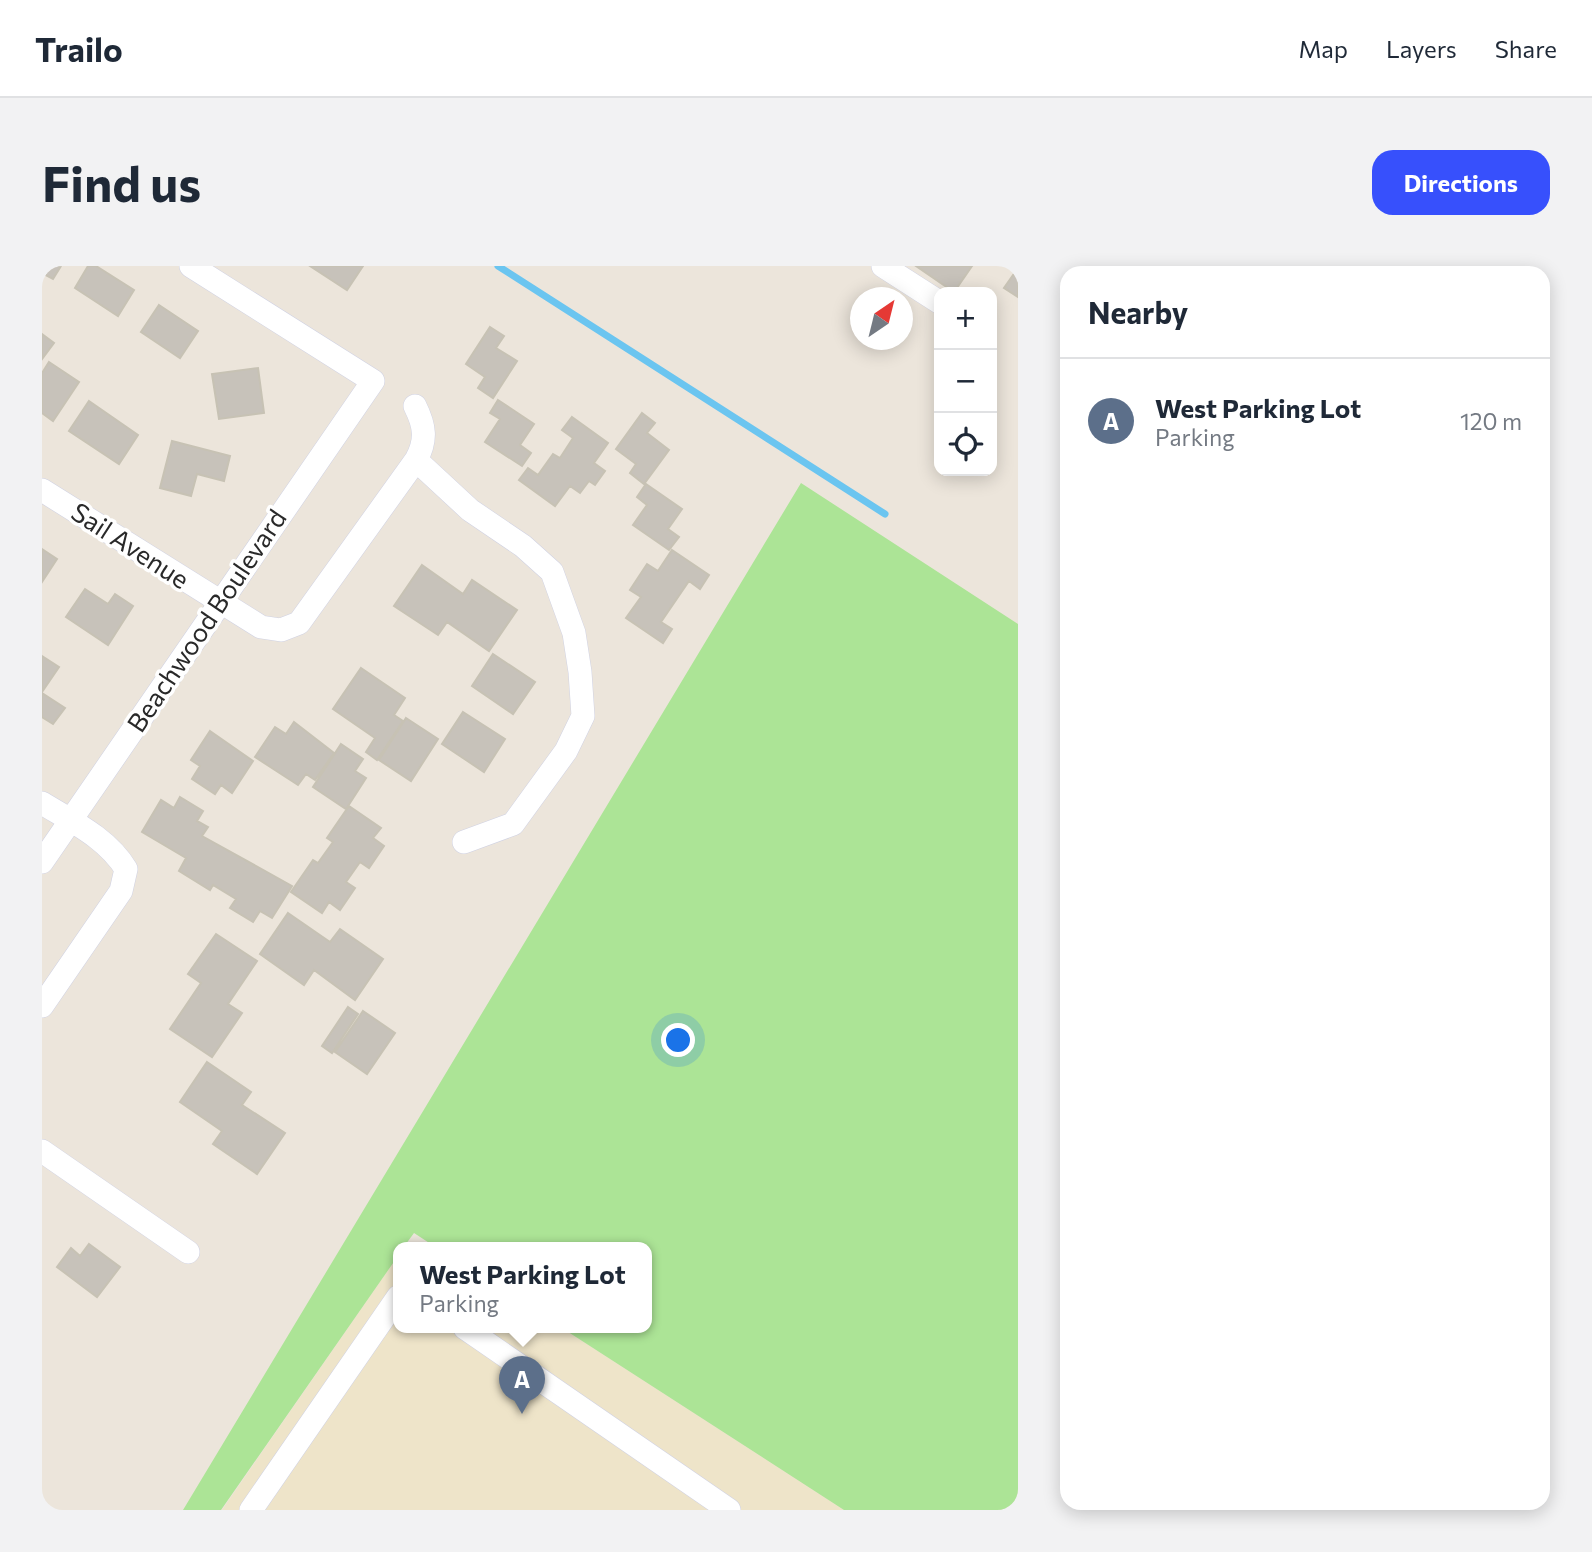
<!DOCTYPE html>
<meta charset="utf-8">
<style>
body{margin:0;font-family:Commissioner,sans-serif;background:#f2f2f3;color:#1f2937}
.controls{position:absolute;right:21px;top:21px;display:grid;overflow:hidden;border-radius:14px;box-shadow:0 4px 18px #0003}
.controls button{width:63px;height:63px;display:grid;place-items:center;padding:0;border:0;border-bottom:2px solid #e0e1e3;background:#fff;color:#1f2937;font:35px sans-serif}
.compass{position:absolute;left:808px;top:21px;width:63px;height:63px;border-radius:50%;background:#fff;box-shadow:0 4px 18px #0003;rotate:35deg}
.you{position:absolute;left:637px;top:775px;width:24px;height:24px;margin:-18px;border:5px solid #fff;border-radius:50%;background:#1a73e8;box-shadow:0 0 0 10px #1a73e833}
.badge{display:grid;place-items:center;width:46px;height:46px;border-radius:50%;background:#3750fc;color:#fff;font-size:23px;font-weight:700}
.pin{position:absolute;translate:-50% -58px;filter:drop-shadow(0 2px 4px #0008)}
.pin::after{content:'';position:absolute;top:37px;width:24px;height:21px;background:inherit;clip-path:polygon(0 0,100% 0,50% 100%)}
.popup{position:absolute;left:351px;top:976px;width:259px;height:91px;box-sizing:border-box;display:grid;place-content:center;border-radius:14px;background:#fff;filter:drop-shadow(0 2px 5px #0005);font-size:23px;white-space:nowrap;color:#747a83}
.popup b{font-size:26px;color:#1f2937}
.popup::after{content:'';position:absolute;left:50%;top:100%;margin-left:-14px;border:14px solid transparent;border-top-color:#fff}
.list{margin:0;padding:0;list-style:none}
h2{display:flex;justify-content:space-between;align-items:center;height:91px;margin:0;padding:0 28px;font-size:30px}
h2 small{font-size:23px;font-weight:400;color:#747a83}
.list li{display:grid;grid-template-columns:46px 1fr auto;gap:21px;align-items:center;box-sizing:border-box;height:126px;padding:0 28px;border-top:2px solid #e0e1e3}
.list b{display:block;font-size:26px;white-space:nowrap}
.list p{margin:0;font-size:23px;white-space:nowrap;color:#747a83}
.list em{font-size:23px;font-style:normal;color:#747a83}
.icon{flex:none;width:38px;height:38px;fill:none;stroke:currentColor;stroke-width:2;stroke-linecap:round;stroke-linejoin:round}
.map{position:relative;flex:none;width:976px;height:1244px;overflow:hidden;border-radius:21px}
header{display:flex;align-items:center;gap:42px;box-sizing:border-box;height:98px;padding:0 35px;background:#fff;border-bottom:2px solid #e0e1e3}
header strong{font-size:33px}
nav{display:flex;gap:38px;margin-inline-start:auto;font-size:24px}
.intro{display:flex;align-items:center;justify-content:space-between;box-sizing:border-box;height:168px;padding:0 42px}
h1{margin:0;font-size:49px}
.button{padding:18px 32px;border-radius:21px;background:#3750fc;color:#fff;font-size:24px;font-weight:700}
main{display:flex;gap:42px;padding:0 42px}
aside{flex:1;background:#fff;border-radius:21px;box-shadow:0 4px 18px #0003}
.map>svg:first-child{display:block}
</style>
<header>
<strong>Trailo</strong>
<nav><a>Map</a><a>Layers</a><a>Share</a></nav>
</header>
<div class="intro"><h1>Find us</h1><a class="button">Directions</a></div>
<main>
<div class="map">
<svg width="976" height="1244" viewBox="0 0 976 1244">
<rect width="100%" height="100%" fill="#ece5db"/>
<path fill="#eee4c9" d="M356,990V1062H520L802,1244H180Z"/>
<path fill="#ace496" d="M759,217L976,358V1244H802L520,1062H604V982H395L372,967L361,982H356V990L179,1244H141Z"/>
<g fill="none" stroke-linecap="round" stroke-linejoin="round">
<path stroke="#6bc5f0" stroke-width="7" d="M456,0L843,248"/>
</g>
<path fill="#c7c2ba" stroke="#c7c2b4" stroke-width="2" d="M0,0H19L11,13L0,7Z
M46,0H54L92,24L76,50L33,22Z
M268,0H321L305,24Z
M874,0H930L912,26Z
M976,2V31L962,22Z
M117,39L156,65L138,92L99,66Z
M448,61L462,70L454,82L475,95L451,132L436,122L443,111L424,98Z
M0,68L12,77L0,93Z
M7,96L37,116L11,155L0,147V107Z
M216,102L222,147L177,153L170,108Z
M456,134L492,158L478,179L489,187L480,200L443,176L458,153L448,147Z
M47,135L96,169L77,198L27,165Z
M600,147L613,157L605,167L627,184L602,218L588,207L594,198L574,183Z
M530,151L566,177L552,197L563,205L553,219L547,215L538,227L528,220L513,240L477,214L486,202L496,209L511,188L518,192L531,172L520,164Z
M130,175L188,190L182,215L155,208L149,230L118,222Z
M604,218L640,243L626,263L637,271L627,284L591,259L605,239L595,231Z
M0,283L15,293L0,316Z
M630,284L667,309L658,323L647,315L619,356L630,363L621,377L584,352L599,331L588,324L605,298L616,305Z
M380,299L421,328L430,314L475,344L447,385L405,356L396,369L352,340Z
M43,323L66,338L73,328L91,340L66,379L24,351Z
M451,388L493,416L471,448L430,420Z
M0,390L17,401L0,426Z
M319,402L363,432L352,449L361,455L335,494L324,486L333,472L291,443Z
M0,427L23,442L11,458L0,451Z
M421,446L463,473L442,506L400,478Z
M364,452L396,473L369,515L337,494Z
M252,456L292,487L273,514L264,508L256,519L213,491L233,461L244,468Z
M168,465L211,495L190,527L179,519L173,528L150,513L158,500L149,494Z
M299,478L321,493L313,505L324,512L304,543L271,521Z
M138,531L161,545L155,555L166,561L160,570L250,620L230,652L218,645L211,656L188,642L194,633L171,619L168,624L137,605L144,592L100,566L119,534L132,542Z
M307,540L339,562L331,572L342,580L327,602L318,596L304,616L313,622L298,644L287,636L280,647L249,626L271,594L276,597L291,576L285,572Z
M246,647L288,676L298,663L341,693L313,734L272,704L262,719L218,688Z
M174,668L215,695L186,738L200,747L170,791L128,763L159,717L146,708Z
M306,741L316,748L290,787L280,780Z
M321,745L353,767L325,808L293,786Z
M165,796L209,826L200,839L243,867L215,908L171,878L180,865L138,836Z
M47,978L78,1001L55,1031L15,1001L29,982L38,990Z"/>
<g fill="none" stroke-linecap="round" stroke-linejoin="round">
<g stroke="#d0d2e3" stroke-width="24">
<path id="minor" d="M841,0L897,36
M374,194L428,244L481,280L510,306L532,367L538,406L541,450L524,485L471,558L422,576
M0,224L219,361L239,364L257,357L374,194C385,174 383,160 373,140
M0,537C31,556 65,572 84,603L79,625L0,740
M0,596L331,115L149,0
M0,885L146,986
M423,1062L687,1244
M209,1244L356,1031"/>
</g>
<use href="#minor" stroke="#fff" stroke-width="23"/>
</g>
<g text-anchor="middle" stroke-width="7" stroke-linejoin="round" paint-order="stroke">
<g font-size="26" fill="#292929" stroke="#fff">
<text transform="translate(88 280) rotate(33)" y="9">Sail Avenue</text>
<text transform="translate(165 355) rotate(-56)" y="9">Beachwood Boulevard</text>
</g>
</g>
</svg>
<div class="controls">
<button>+</button>
<button>−</button>
<button><svg class="icon" aria-label="locate" viewBox="0 0 24 24"><circle cx="12" cy="12" r="6"/><path d="M12 2v4M12 18v4M2 12h4M18 12h4"/></svg></button>
</div>
<svg class="compass" viewBox="-18 -18 36 36"><path d="M0-13l5 13h-10z" fill="#e53935"/><path d="M0 13l5-13h-10z" fill="#747a83"/></svg>
<div class="you"></div>
<div class="pin badge" style="left:480px;top:1148px;background:#5c6f8a">A</div>
<div class="popup"><b>West Parking Lot</b>Parking</div>
</div>
<aside>
<h2>Nearby<small></small></h2>
<ul class="list">
<li><span class="badge" style="background:#5c6f8a">A</span><div><b>West Parking Lot</b><p>Parking</p></div><em>120 m</em></li>
</ul>
</aside>
</main>
